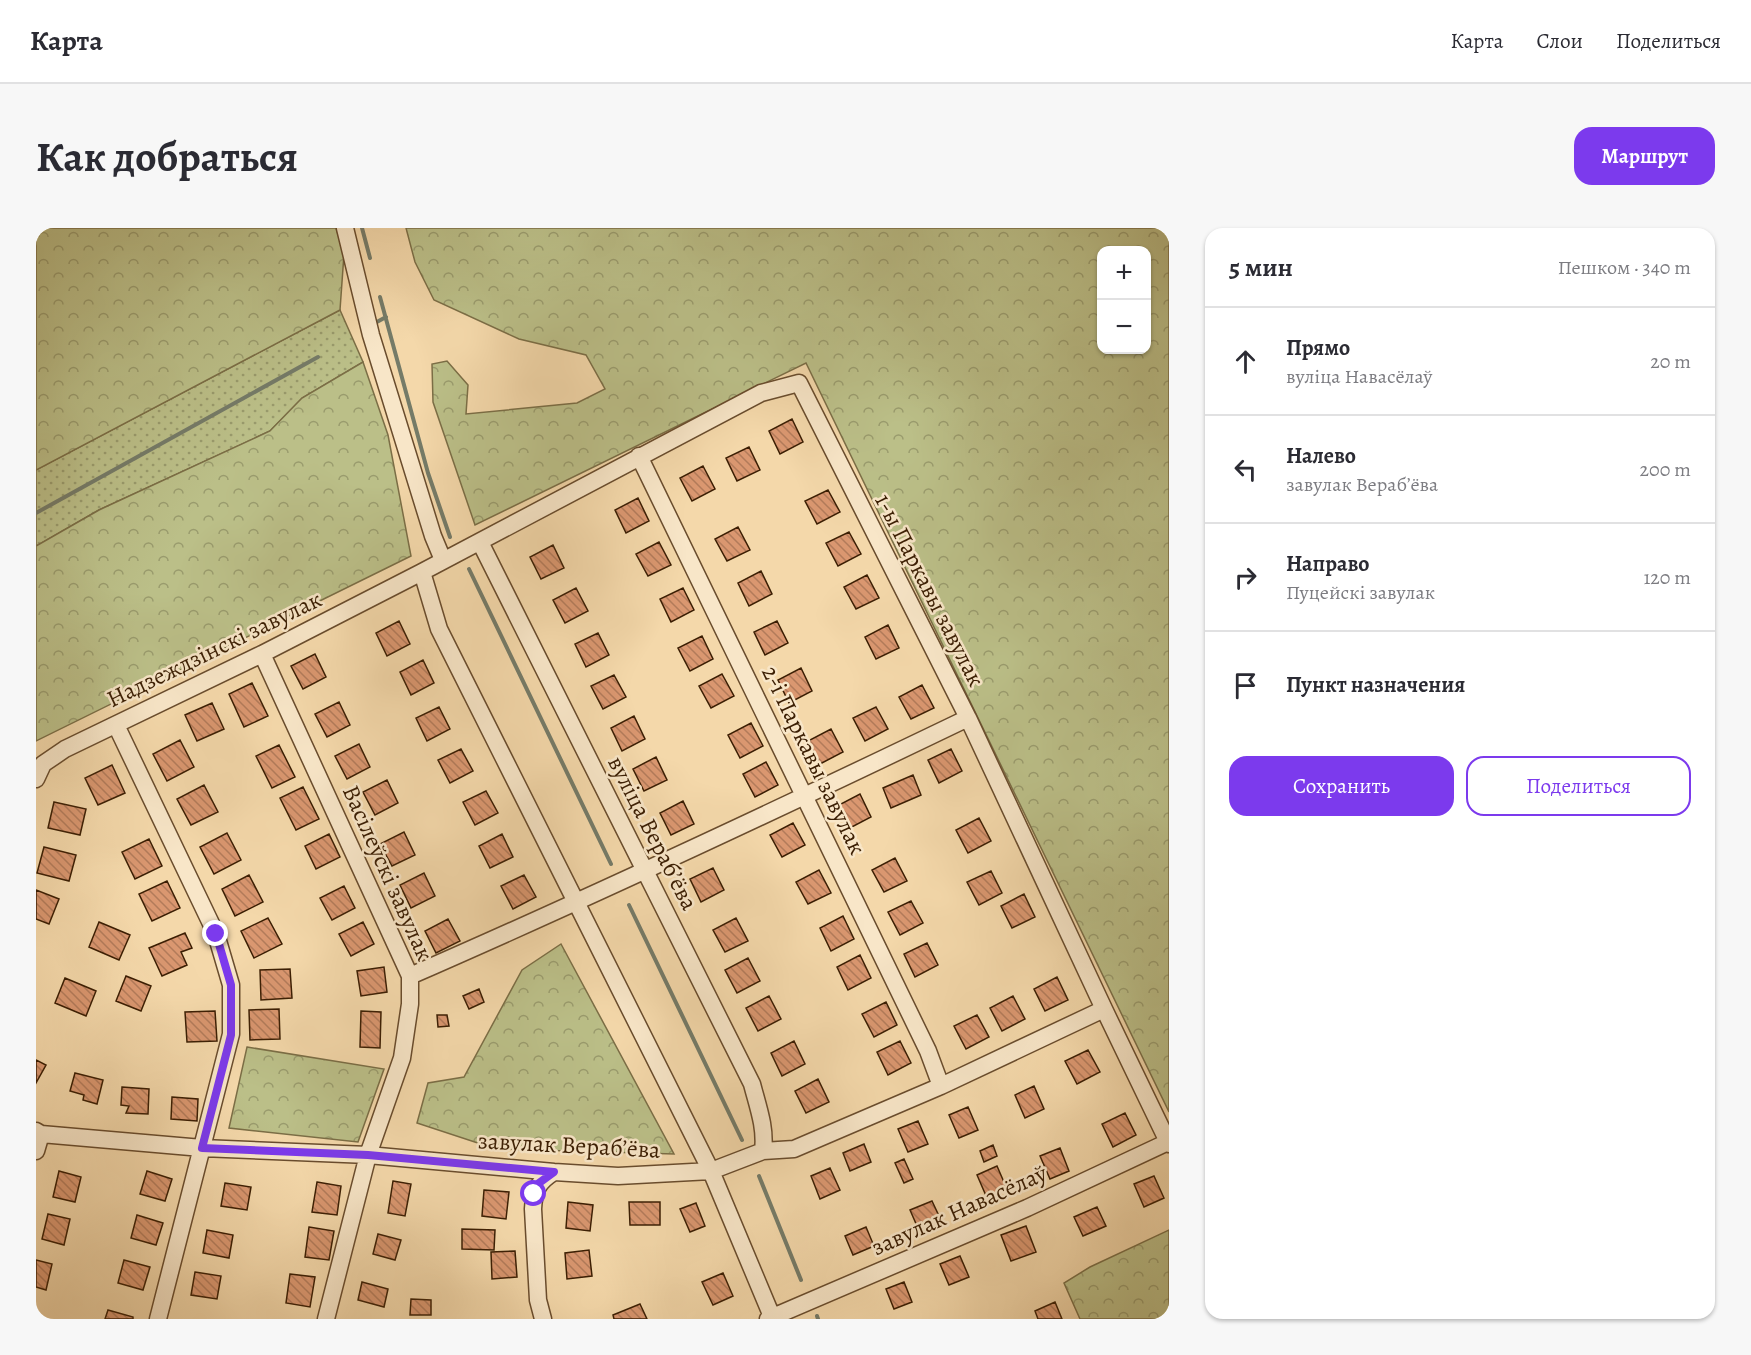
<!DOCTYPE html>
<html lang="ru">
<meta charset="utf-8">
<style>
:root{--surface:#fff;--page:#f7f7f7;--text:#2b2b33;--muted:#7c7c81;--line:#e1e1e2;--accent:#7c3aed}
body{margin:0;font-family:Alegreya,serif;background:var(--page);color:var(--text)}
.controls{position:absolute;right:18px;top:18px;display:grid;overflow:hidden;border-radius:12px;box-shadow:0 2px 4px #0004}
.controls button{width:54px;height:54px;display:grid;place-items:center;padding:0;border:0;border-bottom:2px solid var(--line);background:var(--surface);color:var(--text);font:30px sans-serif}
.stop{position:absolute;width:18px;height:18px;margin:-14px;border:4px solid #7c3aed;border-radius:50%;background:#fff}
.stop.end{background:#7c3aed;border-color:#fff;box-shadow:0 2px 6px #0008}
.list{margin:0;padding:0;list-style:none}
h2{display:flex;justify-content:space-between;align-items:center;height:78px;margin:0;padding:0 24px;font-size:26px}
h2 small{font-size:20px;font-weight:400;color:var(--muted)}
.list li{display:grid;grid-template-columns:39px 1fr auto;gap:18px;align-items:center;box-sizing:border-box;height:108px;padding:0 24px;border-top:2px solid var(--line)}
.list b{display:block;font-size:22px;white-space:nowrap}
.list p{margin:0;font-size:20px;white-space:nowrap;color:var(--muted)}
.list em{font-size:20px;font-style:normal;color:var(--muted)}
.actions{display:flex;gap:12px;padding:18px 24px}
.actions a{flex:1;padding:14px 0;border:2px solid var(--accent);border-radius:18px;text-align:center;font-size:21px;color:var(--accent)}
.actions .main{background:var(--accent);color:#fff}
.icon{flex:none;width:33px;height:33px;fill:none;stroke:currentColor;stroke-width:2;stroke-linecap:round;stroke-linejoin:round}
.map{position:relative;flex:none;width:1133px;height:1091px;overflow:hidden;border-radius:18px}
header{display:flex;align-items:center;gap:36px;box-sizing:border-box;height:84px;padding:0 30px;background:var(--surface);border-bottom:2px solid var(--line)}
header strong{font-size:28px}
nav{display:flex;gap:33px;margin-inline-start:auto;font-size:21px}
.intro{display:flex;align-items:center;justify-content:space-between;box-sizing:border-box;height:144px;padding:0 36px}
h1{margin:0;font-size:42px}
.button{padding:15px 27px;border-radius:18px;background:var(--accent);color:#fff;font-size:21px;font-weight:700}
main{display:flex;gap:36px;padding:0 36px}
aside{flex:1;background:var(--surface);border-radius:18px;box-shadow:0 2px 4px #0004}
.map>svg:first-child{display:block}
.grass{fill:url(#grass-dots);stroke:#7b6e46;stroke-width:1.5}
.forest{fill:url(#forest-crowns);stroke:#7b6e46;stroke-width:1.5;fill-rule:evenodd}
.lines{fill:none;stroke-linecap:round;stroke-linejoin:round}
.stream{stroke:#757b68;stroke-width:4}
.building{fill:url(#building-back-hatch);stroke:#3b1e03;stroke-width:1.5}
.minor-casing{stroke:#694c2d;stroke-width:19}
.minor{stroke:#f8e6c8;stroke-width:16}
.route{stroke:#7c3aed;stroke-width:8}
.labels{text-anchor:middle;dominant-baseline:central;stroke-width:5;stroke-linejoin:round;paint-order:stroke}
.street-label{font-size:24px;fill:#3b1e03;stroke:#f8e6c8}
</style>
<header>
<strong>Карта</strong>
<nav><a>Карта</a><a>Слои</a><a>Поделиться</a></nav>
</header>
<div class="intro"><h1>Как добраться</h1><a class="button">Маршрут</a></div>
<main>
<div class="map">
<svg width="1133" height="1091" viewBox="0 0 1133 1091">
<defs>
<pattern id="grass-dots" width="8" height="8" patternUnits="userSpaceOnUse" patternTransform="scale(1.5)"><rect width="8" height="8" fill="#bbbf88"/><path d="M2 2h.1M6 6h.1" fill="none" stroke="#999b6d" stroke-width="1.8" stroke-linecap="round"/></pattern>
<pattern id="forest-crowns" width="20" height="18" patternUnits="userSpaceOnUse" patternTransform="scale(1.5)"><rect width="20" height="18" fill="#bbbf88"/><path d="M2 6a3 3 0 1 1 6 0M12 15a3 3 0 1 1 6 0" fill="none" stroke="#999b6d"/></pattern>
<pattern id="building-back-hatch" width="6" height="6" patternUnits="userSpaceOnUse" patternTransform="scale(1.5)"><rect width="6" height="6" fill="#da9770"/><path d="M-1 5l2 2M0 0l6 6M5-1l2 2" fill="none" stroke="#b27b5a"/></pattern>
</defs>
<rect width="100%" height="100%" fill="#f4d8aa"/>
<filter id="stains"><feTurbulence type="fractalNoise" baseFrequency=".00333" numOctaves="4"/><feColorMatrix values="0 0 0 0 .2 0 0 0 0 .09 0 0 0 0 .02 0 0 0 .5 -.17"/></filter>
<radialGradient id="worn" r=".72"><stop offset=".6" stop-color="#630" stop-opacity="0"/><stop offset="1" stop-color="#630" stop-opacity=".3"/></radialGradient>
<path class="grass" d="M304,82L327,134L266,170L234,203L63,282L0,318V242Z"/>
<path class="forest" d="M0,0H300L308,26L304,82L0,242Z
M370,0H1133V884L770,135L439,297L397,174L396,136L411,133L432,157L430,186L541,175L569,161L550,127L483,111L398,72L379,34ZM1066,22H1110V122H1066Z
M327,134L352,207L375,328L0,513V318L63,282L234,203L266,170Z
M525,716L638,926L460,921L381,895L392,855L428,849L486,742Z
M211,819L348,841L322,914L193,900Z
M1133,1002V1091H1044L1028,1055L1054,1039Z"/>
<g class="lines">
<path class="stream" d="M326,0L334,30
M344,69L392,245L414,309
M339,95L350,89
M0,285L282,129
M433,341L575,636
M593,677L706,912
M723,948L765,1052
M781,1088L782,1091"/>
</g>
<path class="building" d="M756,191L767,214L744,226L733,203Z
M713,219L724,242L701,253L690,230Z
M667,238L679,261L656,273L644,250Z
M792,262L804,284L781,296L769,273Z
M602,270L613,293L590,305L579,282Z
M702,299L714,322L691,333L679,311Z
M813,304L825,326L802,338L790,315Z
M623,314L635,337L612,348L600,326Z
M517,317L528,340L505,351L494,329Z
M725,343L736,366L713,378L702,355Z
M831,347L843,370L820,381L808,359Z
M540,360L552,383L529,395L517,372Z
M647,360L658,382L635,394L624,371Z
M363,393L374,416L351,428L340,405Z
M741,393L752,415L729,427L718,404Z
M852,397L863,420L840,431L829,409Z
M562,405L573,427L550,439L539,416Z
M666,408L677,431L654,443L642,420Z
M279,426L290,449L267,461L255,438Z
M387,432L398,455L375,467L364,444Z
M765,440L776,463L753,475L742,452Z
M686,446L698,468L675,480L663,458Z
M578,447L590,469L567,481L555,458Z
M216,455L232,488L208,499L193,466Z
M886,457L898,480L875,491L863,469Z
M303,474L314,497L291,509L279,486Z
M176,475L188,501L161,513L149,487Z
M403,479L414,501L391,513L380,490Z
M840,479L852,501L829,513L817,490Z
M598,488L609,511L586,523L575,500Z
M715,495L727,518L704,530L692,507Z
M795,501L807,524L784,536L772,513Z
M144,512L158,539L131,553L117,526Z
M323,516L334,539L311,551L299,528Z
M243,517L259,549L236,560L220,528Z
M425,521L437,543L414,555L402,532Z
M915,521L926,543L903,555L892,532Z
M620,529L631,552L608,563L597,541Z
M730,534L742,557L719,569L707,546Z
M76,537L89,565L62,577L49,550Z
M877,547L885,567L855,580L847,560Z
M351,552L362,575L339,587L327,564Z
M168,557L182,584L155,597L141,571Z
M267,559L283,591L260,602L244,570Z
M450,563L462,585L439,597L427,574Z
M824,566L835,589L812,601L801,578Z
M647,573L658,596L635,607L624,585Z
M18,574L50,581L44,607L12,600Z
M943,590L955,613L932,625L920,602Z
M757,595L769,617L746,629L734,607Z
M368,604L379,627L356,638L344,616Z
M191,605L205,632L178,646L164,619Z
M293,606L304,629L280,641L269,618Z
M466,606L477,629L454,640L443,618Z
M113,611L126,638L99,651L86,624Z
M8,619L40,627L33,653L1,645Z
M859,630L871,653L848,664L836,642Z
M677,640L688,662L665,674L654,651Z
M783,642L795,665L772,676L760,654Z
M955,643L966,665L943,677L931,654Z
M388,645L399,668L375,680L364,657Z
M213,647L227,674L199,688L186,661Z
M488,647L500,669L477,681L465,658Z
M131,653L144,680L116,693L103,666Z
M308,658L319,680L296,692L284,670Z
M0,662L23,671L13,696L0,691Z
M988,666L999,689L976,700L965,678Z
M875,673L887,695L864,707L852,684Z
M807,688L818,711L795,723L784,700Z
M232,690L246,716L218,730L205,703Z
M700,690L712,713L689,724L677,702Z
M412,691L424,713L400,725L389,703Z
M63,694L94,707L83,732L53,719Z
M327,694L338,716L315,728L303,706Z
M149,705L156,720L145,724L151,737L126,748L113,720Z
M891,715L902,737L879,749L868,726Z
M824,727L835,750L812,762L801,739Z
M712,730L724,753L701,765L689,742Z
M348,739L351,764L325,768L321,743Z
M254,741L256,770L225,772L224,742Z
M90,748L115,758L105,783L80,773Z
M1021,749L1032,772L1009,783L998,761Z
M29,750L60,763L50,788L19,775Z
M443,761L448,774L433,781L427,768Z
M733,768L745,791L722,803L710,780Z
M977,768L989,791L966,803L954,780Z
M850,774L861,797L838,809L826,786Z
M243,781L244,811L214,812L213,782Z
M179,783L181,813L151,814L149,784Z
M325,783L345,784L344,820L324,819Z
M401,787H411L413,798L402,799Z
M941,787L953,809L930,821L918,798Z
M758,813L769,836L746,848L735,825Z
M864,813L875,835L852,847L841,824Z
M1052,822L1064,844L1041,856L1029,833Z
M0,832L10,837L0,855Z
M39,845L67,852L61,876L47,872L48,867L34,863Z
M782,851L793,874L770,885L759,863Z
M998,858L1008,881L989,890L979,867Z
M86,859L113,861L112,886L90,885L93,878L85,877Z
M136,869L162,871L161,893L135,891Z
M932,879L942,902L923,910L913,887Z
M1089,885L1100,907L1077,919L1066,896Z
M882,893L892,916L872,924L862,901Z
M828,916L835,934L814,943L807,925Z
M957,917L961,928L948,934L944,923Z
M1024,920L1033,943L1014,951L1004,928Z
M868,931L877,951L868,955L859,935Z
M961,938L971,961L951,970L941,947Z
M794,940L804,962L784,971L775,948Z
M23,943L45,949L39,974L17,969Z
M111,943L136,951L129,973L104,966Z
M1118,948L1128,970L1108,979L1098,956Z
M357,953L375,956L369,988L352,985Z
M281,954L305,958L301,987L276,984Z
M189,955L215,959L211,982L185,978Z
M448,962L473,964L470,991L446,988Z
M896,973L903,988L881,998L874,982Z
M532,974L557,977L554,1003L530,1000Z
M593,974H624V997H594Z
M660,975L669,998L654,1004L644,981Z
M1061,979L1070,998L1047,1008L1038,989Z
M12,986L34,991L28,1017L6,1011Z
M101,987L127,995L120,1017L95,1010Z
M990,998L1000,1024L975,1033L965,1007Z
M273,999L298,1003L293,1032L269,1029Z
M830,999L838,1018L817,1027L809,1008Z
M426,1001L459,1002L458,1022L426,1021Z
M171,1002L197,1007L193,1030L167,1025Z
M342,1006L365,1012L359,1032L337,1026Z
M553,1022L556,1048L531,1051L529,1025Z
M479,1023L481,1049L456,1051L455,1024Z
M924,1028L933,1049L913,1057L904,1036Z
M0,1032L16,1036L10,1062L0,1059Z
M88,1032L114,1039L107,1062L82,1055Z
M159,1044L185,1048L181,1071L155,1067Z
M687,1045L697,1068L677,1077L666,1054Z
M254,1046L279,1049L274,1079L250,1075Z
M326,1054L352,1061L348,1079L322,1072Z
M868,1054L876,1074L858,1081L850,1061Z
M375,1071L395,1072V1087H374Z
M1019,1074L1026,1091H1002L999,1083Z
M604,1076L611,1091H578L577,1087Z
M72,1082L97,1089V1091H69Z"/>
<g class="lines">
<defs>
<path id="minor" d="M309,0L335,107L397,308L407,332
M603,228L892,823L905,858
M444,314L716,856C722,879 730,900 727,923
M386,344L403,401L675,943L737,1091
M226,426L374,748V776L366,830L332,927L290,1091
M80,497L180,706L195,757V806L122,1091
M0,551L7,536L29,521L226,426L386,344L725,165L763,155L932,490L1068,781L1133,916
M374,748C562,666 747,579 932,490
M0,903L5,906L166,920L332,927L518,944L582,948L675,943L727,923L758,921L905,858L1068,781
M0,923L5,906
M507,1091L502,1072L497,981C498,962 502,954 518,944
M732,1091L991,980L1132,914"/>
</defs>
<use href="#minor" class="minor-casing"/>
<use href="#minor" class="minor"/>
</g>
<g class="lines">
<path class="route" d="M180,706L195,757V807L166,920L332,927L518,944L503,955L498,966"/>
</g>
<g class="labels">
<g class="street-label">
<text transform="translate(894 362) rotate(63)">1-ы Паркавы завулак</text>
<text transform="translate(178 421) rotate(-26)">Надзеждзінскі завулак</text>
<text transform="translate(778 532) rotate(64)">2-і Паркавы завулак</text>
<text transform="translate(617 605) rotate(63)">вуліца Верабʼёва</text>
<text transform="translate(352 645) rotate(66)">Васілеўскі завулак</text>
<text transform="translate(533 917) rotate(3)">завулак Верабʼёва</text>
<text transform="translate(923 982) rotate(-24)">завулак Навасёлаў</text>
</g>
</g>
<rect width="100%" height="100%" filter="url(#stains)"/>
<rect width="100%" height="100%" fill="url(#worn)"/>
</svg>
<div class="controls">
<button>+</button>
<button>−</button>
</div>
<div class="stop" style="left:498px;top:966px"></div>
<div class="stop end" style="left:180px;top:706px"></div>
</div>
<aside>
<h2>5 мин<small>Пешком · 340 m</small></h2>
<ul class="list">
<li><svg class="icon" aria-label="ahead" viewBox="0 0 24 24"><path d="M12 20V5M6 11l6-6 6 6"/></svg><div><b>Прямо</b><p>вуліца Навасёлаў</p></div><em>20 m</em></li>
<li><svg class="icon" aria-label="left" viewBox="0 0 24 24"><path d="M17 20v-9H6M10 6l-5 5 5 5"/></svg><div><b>Налево</b><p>завулак Верабʼёва</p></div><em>200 m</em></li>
<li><svg class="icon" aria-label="right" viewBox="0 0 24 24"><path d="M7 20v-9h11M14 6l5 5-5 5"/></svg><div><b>Направо</b><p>Пуцейскі завулак</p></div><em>120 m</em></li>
<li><svg class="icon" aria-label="arrive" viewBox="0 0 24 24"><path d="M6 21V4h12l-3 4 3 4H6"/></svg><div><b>Пункт назначения</b></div></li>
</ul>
<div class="actions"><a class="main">Сохранить</a><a>Поделиться</a></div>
</aside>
</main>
